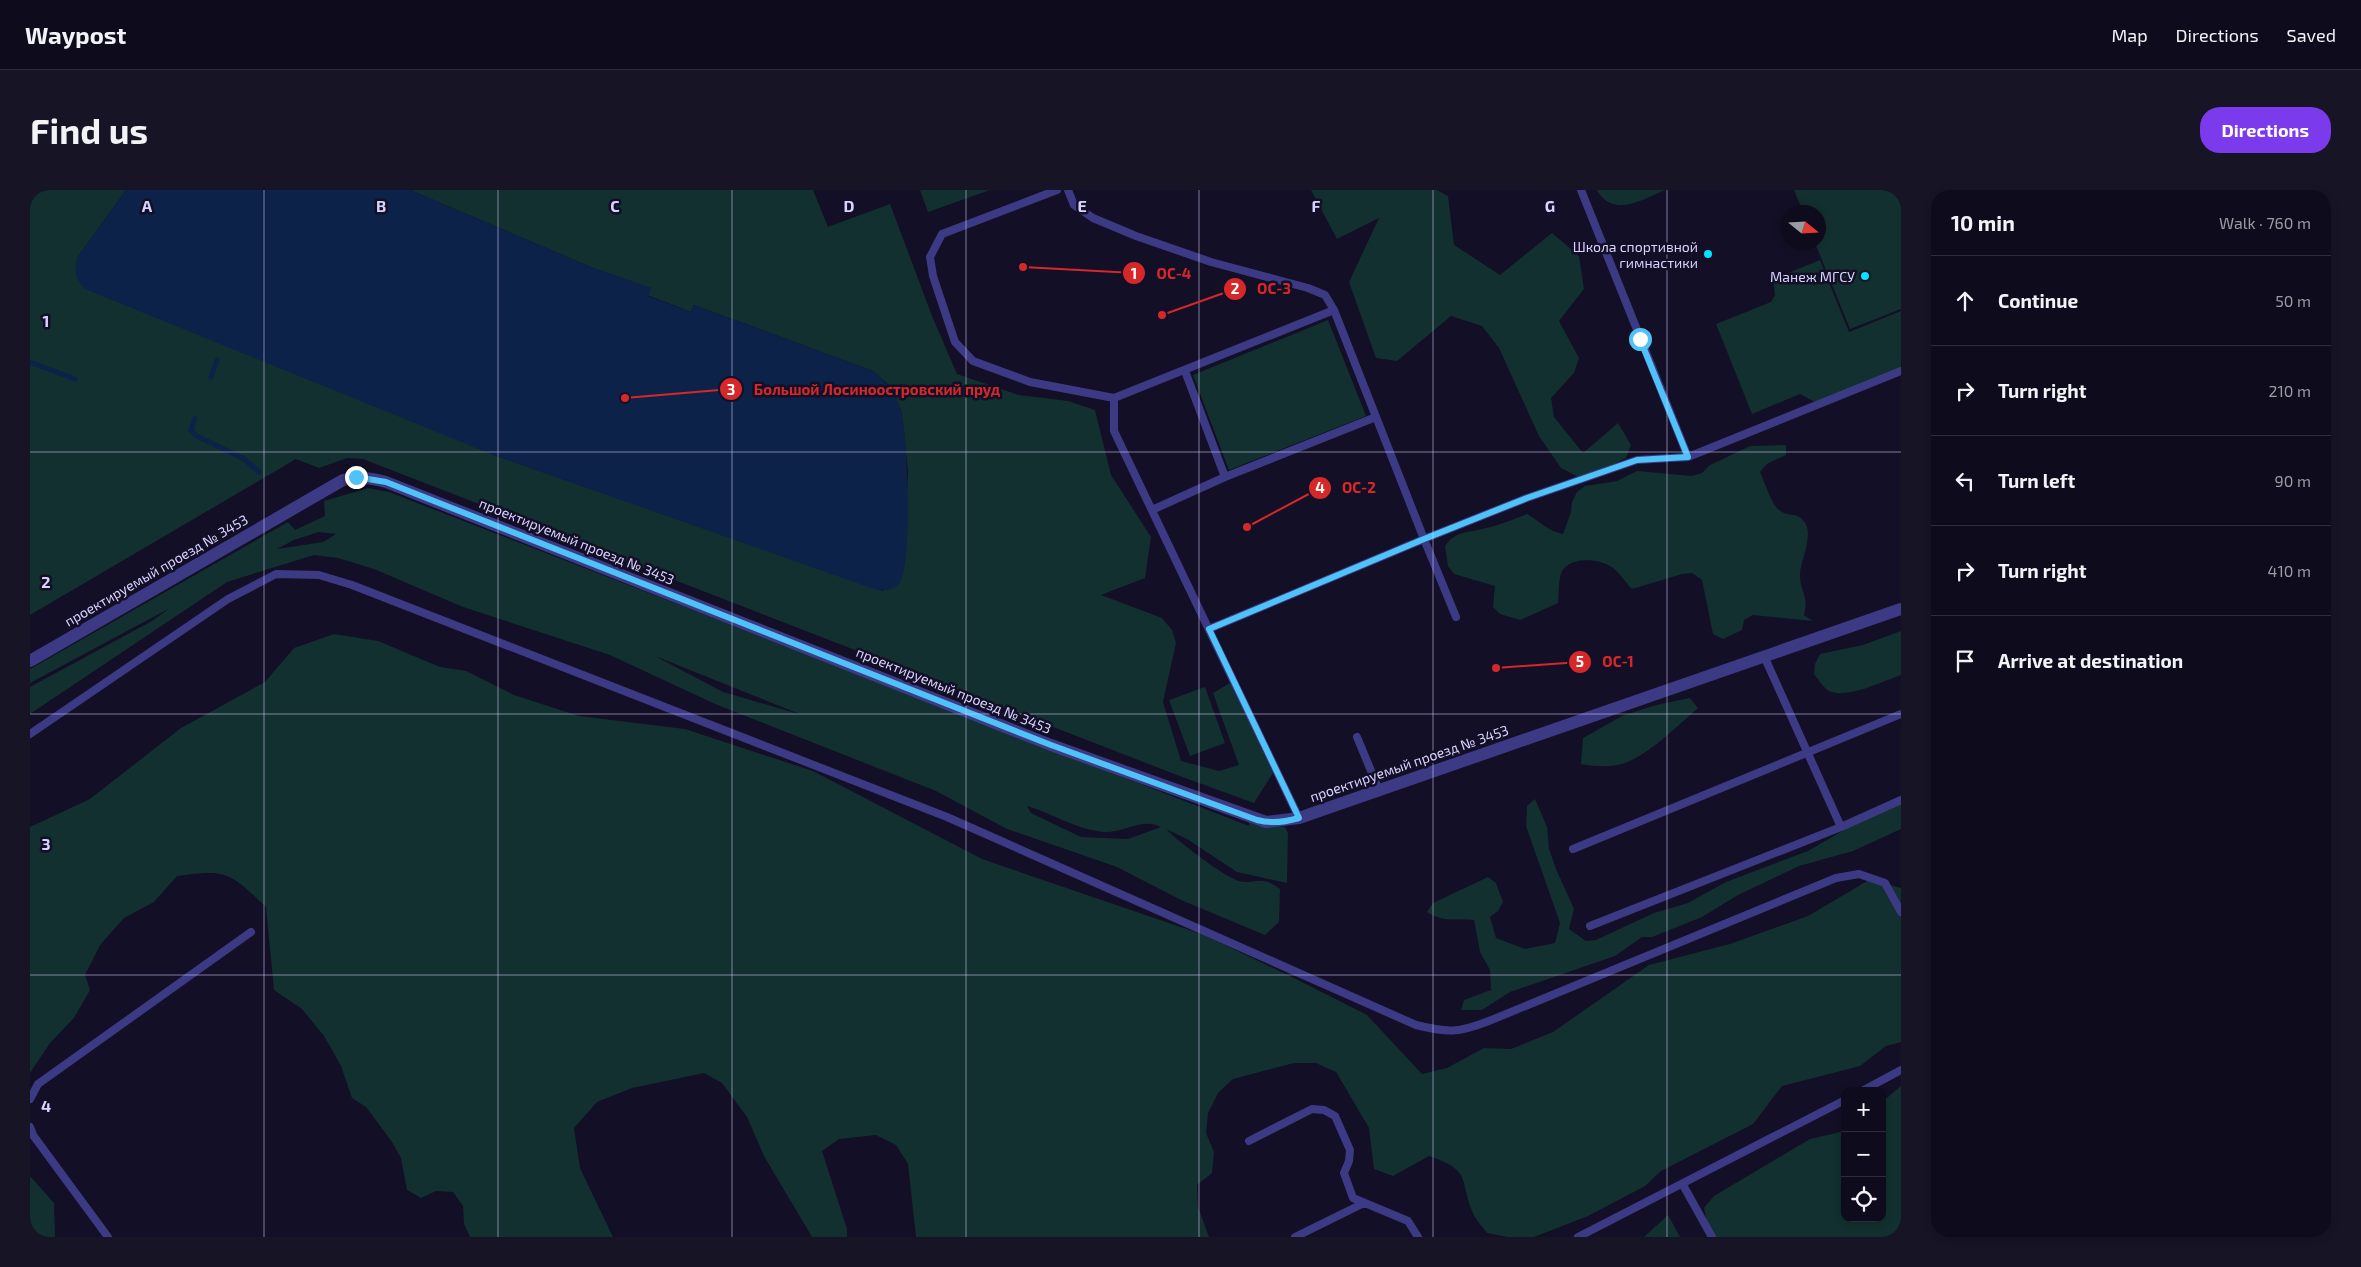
<!DOCTYPE html>
<meta charset="utf-8">
<style>
:root{--surface:#0e0b1c;--page:#171425;--text:#f1f3f6;--muted:#9b9ba3;--line:#2e2b3b;--accent:#7c3aed}
body{margin:0;font-family:"Exo 2",sans-serif;background:var(--page);color:var(--text)}
.controls{position:absolute;right:15px;bottom:15px;display:grid;overflow:hidden;border-radius:10px;box-shadow:0 2px 8px #0003}
.controls button{width:45px;height:45px;display:grid;place-items:center;padding:0;border:0;border-bottom:1px solid var(--line);background:var(--surface);color:var(--text);font:25px sans-serif}
.compass{position:absolute;left:1751px;top:15px;width:45px;height:45px;border-radius:50%;background:var(--surface);box-shadow:0 2px 8px #0003;rotate:108deg}
.stop{position:absolute;width:15px;height:15px;margin:-11px;border:4px solid #4fc3f7;border-radius:50%;background:#fff}
.stop.end{background:#4fc3f7;border-color:#fff;box-shadow:0 1px 5px #0008}
.list{margin:0;padding:0;list-style:none}
h2{display:flex;justify-content:space-between;align-items:center;height:65px;margin:0;padding:0 20px;font-size:21px}
h2 small{font-size:16px;font-weight:400;color:var(--muted)}
.list li{display:grid;grid-template-columns:32px 1fr auto;gap:15px;align-items:center;box-sizing:border-box;height:90px;padding:0 20px;border-top:1px solid var(--line)}
.list b{display:block;font-size:19px;white-space:nowrap}
.list em{font-size:16px;font-style:normal;color:var(--muted)}
.icon{flex:none;width:28px;height:28px;fill:none;stroke:currentColor;stroke-width:2;stroke-linecap:round;stroke-linejoin:round}
.map{position:relative;flex:none;width:1871px;height:1047px;overflow:hidden;border-radius:20px}
header{display:flex;align-items:center;gap:30px;box-sizing:border-box;height:70px;padding:0 25px;background:var(--surface);border-bottom:1px solid var(--line)}
header strong{font-size:24px}
nav{display:flex;gap:28px;margin-inline-start:auto;font-size:18px}
.intro{display:flex;align-items:center;justify-content:space-between;box-sizing:border-box;height:120px;padding:0 30px}
h1{margin:0;font-size:35px}
.button{padding:12px 22px;border-radius:20px;background:var(--accent);color:#fff;font-size:18px;font-weight:700}
main{display:flex;gap:30px;padding:0 30px}
aside{flex:1;background:var(--surface);border-radius:20px;box-shadow:0 2px 8px #0003}
.map>svg:first-child{display:block}
.green{fill:#12302f;fill-rule:evenodd}
.water{fill:#0c2248}
.lines{fill:none;stroke-linecap:round;stroke-linejoin:round}
.stream{stroke:#0c2248;stroke-width:5}
.service{stroke:#3d3a85;stroke-width:8}
.minor{stroke:#3d3a85;stroke-width:12}
.route{stroke:#4fc3f7;stroke-width:6}
.grid{fill:none;stroke:#d9d4ff;stroke-width:1;stroke-opacity:0.55}
.poi-dot{fill:#00e5ff;stroke:#130f26;stroke-width:2}
.labels{text-anchor:middle;dominant-baseline:central;stroke-width:5;stroke-linejoin:round;paint-order:stroke}
.poi-label{font-size:14px;fill:#d9d4ff;stroke:#130f26;text-anchor:end}
.street-label{font-size:14px;fill:#d9d4ff;stroke:#130f26}
.grid-label{font-size:16px;text-anchor:middle;font-weight:bold;fill:#d9d4ff;stroke:#130f26;stroke-width:5;stroke-linejoin:round;paint-order:stroke}
.leader{fill:none;stroke:#d62828;stroke-width:2}
.callout-dot{fill:#d62828;stroke:#130f26;stroke-width:2}
.mark-label{font-size:15px;text-anchor:middle;font-weight:bold;fill:#fff}
.callout-label{font-size:15px;text-anchor:middle;font-weight:bold;fill:#d62828;stroke:#130f26;stroke-width:5;stroke-linejoin:round;paint-order:stroke}
</style>
<header>
<strong>Waypost</strong>
<nav><a>Map</a><a>Directions</a><a>Saved</a></nav>
</header>
<div class="intro"><h1>Find us</h1><a class="button">Directions</a></div>
<main>
<div class="map">
<svg width="1871" height="1047" viewBox="0 0 1871 1047">
<rect width="100%" height="100%" fill="#130f26"/>
<path class="green" d="M0,0H96L47,68L461,264L853,401L873,382L878,281L871,220L860,196L843,181L664,115L661,122L617,105L620,98L563,78L380,0H783L798,37L860,14L902,126L927,184L989,205L1038,211L1065,220L1081,285L1121,347L1115,388L1071,405L1132,428L1142,440L1146,453L1133,512L1151,571L1189,581L1209,575L1183,503L1200,493L1243,583L1224,613L1147,585L333,269L317,268L289,278L266,269L0,425Z
M890,0H960L898,22Z
M1281,0H1407L1418,6L1424,55L1470,85L1522,43L1549,66L1554,99L1529,131L1549,168L1544,183L1521,208L1524,227L1553,263L1588,233L1601,255L1596,268L1552,289L1531,278L1509,246L1469,158L1452,136L1421,126L1367,171L1346,168L1319,92L1349,28L1307,49Z
M1567,0H1635C1613,9 1583,29 1567,0Z
M1764,0H1871V119L1820,139L1785,53L1788,52V22H1773Z
M1790,70L1819,142L1871,121V178L1785,212L1770,204L1722,224L1686,134L1741,112L1745,105L1743,89Z
M1298,130L1336,226L1199,280L1163,185Z
M1756,255V265L1737,274L1730,282C1734,291 1742,315 1749,320C1757,327 1766,322 1773,330C1786,344 1769,371 1770,387C1771,404 1779,405 1774,425L1783,431L1723,425L1714,430L1712,440L1693,449L1683,444L1672,390L1662,383L1652,384L1602,399C1595,392 1588,380 1580,376C1567,368 1540,367 1532,381C1528,390 1529,403 1528,413L1490,430L1470,424L1463,417L1465,396L1424,384L1418,376L1415,356C1426,340 1439,343 1456,338C1470,335 1484,329 1497,324C1509,331 1520,342 1533,344L1541,322L1542,312L1547,302L1555,296L1587,291L1607,281L1662,286L1672,283L1680,275L1720,256Z
M338,298L359,302L1219,636V632L1255,637L1258,643L1257,693L1207,682L1157,649L1136,639C1146,650 1196,688 1209,691C1229,695 1229,684 1250,699L1249,732L1235,745L1151,710L1087,677L977,639L906,601L685,514L580,465L433,417L344,379L308,368L284,365L197,392L0,524V497L122,431L140,418L0,493V479L258,332L265,340L295,326L294,311ZM289,342L306,344L293,352L247,359L264,350ZM625,466L772,525L693,502ZM997,616C1022,623 1047,640 1074,642C1094,643 1112,627 1131,637L1098,649L1051,647L1001,623Z
M1871,441V485C1853,491 1812,512 1796,499C1792,495 1788,489 1784,484L1785,474L1790,464L1833,455Z
M304,444L348,451L410,477L436,481L484,505L549,526L655,539L783,581L952,669L1174,745L1268,790L1337,825L1392,884L1417,878L1454,858L1481,859L1523,842L1619,775L1700,754L1778,726L1839,690L1871,698V852L1856,856L1830,876L1752,896L1723,934L1631,981L1615,996L1558,1026L1504,1047H1478L1457,1043C1454,1038 1448,1033 1445,1027C1428,993 1445,981 1399,966L1363,986L1344,979L1339,938L1306,882L1286,873H1264L1203,889L1188,903L1178,923L1176,943L1184,962L1182,983L1167,995L1168,1017L1179,1047H886L878,974L866,955L846,945L809,949L792,961L817,1039V1047H782L734,966L717,927L692,893L674,883L602,898L567,912L544,938L550,978L583,1047H440L434,1034L433,1016L423,1002L406,1001L391,1008L377,1000L371,968L362,952L336,917L322,908L311,876L294,846L272,819L244,800L236,717C199,682 197,679 147,686L124,712L94,728L70,755L55,785L60,800L44,828L20,853L0,883V637L60,609L151,538L235,492L264,458Z
M1175,497L1195,553L1160,566L1139,510Z
M1660,508L1668,518C1647,536 1625,559 1600,571C1585,578 1567,577 1551,574L1553,548L1592,526L1626,515Z
M1871,607V639L1823,661L1769,676L1708,705L1672,727L1622,747H1612L1585,766L1480,802L1452,820H1431L1434,810L1461,800L1460,780L1450,762L1444,730C1426,728 1413,733 1397,722L1403,713L1458,687L1466,693L1473,712L1468,721L1460,727L1466,748L1495,759L1525,753L1530,733L1496,636L1497,616L1505,609L1517,637L1519,659L1526,679L1544,719L1539,739L1556,751L1566,750L1624,723L1658,713L1696,692L1778,661Z
M1871,896V1047H1680L1674,1018L1684,1006L1780,949L1815,941V1028H1852V912Z
M0,986L24,1013L25,1047H0Z
M1638,1025L1650,1047H1614Z"/>
<path class="water" d="M96,0H380L563,78L621,98L618,106L661,122L664,115L843,181C856,192 867,204 871,221C878,250 882,364 871,390C866,401 854,401 844,399L461,264L55,99C46,89 44,82 47,68Z"/>
<g class="lines">
<path class="stream" d="M0,172L45,189
M181,187L187,170
M165,228L161,240L165,245L214,269L229,282"/>
<path class="service" d="M1027,0L912,44L900,67L903,86L925,152L943,171L1000,192L1084,208L1304,120L1394,349L1497,308L1607,270L1658,267L1871,181
M1038,0L1044,15L1063,28L1106,46L1181,72L1278,98L1295,105L1304,120
M1551,0L1658,267
M1084,208V241L1269,628
M1195,287L1346,227
M1122,320L1195,287L1155,181
M1179,439L1394,349L1426,427
M1734,466L1811,637
M0,544L198,409L246,384L289,385L322,395L917,627L1386,835C1418,843 1428,843 1459,831L1806,688L1829,684L1855,693L1871,722
M1327,547L1349,600
M1543,659L1871,524
M1560,736L1811,637L1871,610
M1832,901L1871,880
M0,909L8,894L221,742
M0,937L3,945L78,1047
M1219,951L1282,919L1294,920L1305,926L1320,960L1319,971L1314,983L1323,1008L1378,1031L1388,1047
M1653,995L1682,1047
M1265,1047L1334,1013
M1548,1047L1815,910"/>
<path class="minor" d="M0,471L313,290C328,286 340,288 356,292L1021,555L1236,632L1269,628L1871,419"/>
</g>
<g class="lines">
<path class="route" d="M326,287L356,292L1021,555L1227,630C1241,634 1255,632 1269,628L1179,439L1394,349L1497,308L1607,270L1658,267L1610,149"/>
</g>
<path class="grid" d="M234,0V1047M468,0V1047M702,0V1047M936,0V1047M1169,0V1047M1403,0V1047M1637,0V1047M0,262H1871M0,524H1871M0,785H1871"/>
<g class="poi-dot">
<circle cx="1678" cy="64" r="5"/>
<circle cx="1835" cy="86" r="5"/>
</g>
<g class="labels">
<g class="poi-label">
<text x="1668" y="56">Школа спортивной<tspan x="1668" dy="16">гимнастики</tspan></text>
<text x="1825" y="86">Манеж МГСУ</text>
</g>
<g class="street-label">
<text transform="translate(547 351) rotate(22)">проектируемый проезд № 3453</text>
<text transform="translate(126 380) rotate(-30)">проектируемый проезд № 3453</text>
<text transform="translate(924 500) rotate(22)">проектируемый проезд № 3453</text>
<text transform="translate(1379 573) rotate(-19)">проектируемый проезд № 3453</text>
</g>
</g>
<g class="grid-label">
<text x="117" y="22">A</text>
<text x="351" y="22">B</text>
<text x="585" y="22">C</text>
<text x="819" y="22">D</text>
<text x="1052" y="22">E</text>
<text x="1286" y="22">F</text>
<text x="1520" y="22">G</text>
<text x="16" y="137">1</text>
<text x="16" y="398">2</text>
<text x="16" y="660">3</text>
<text x="16" y="922">4</text>
</g>
<path class="leader" d="M993 77L1104 83M1132 125L1205 99M595 208L701 199M1217 337L1290 298M1466 478L1550 472"/>
<g class="callout-dot">
<circle cx="993" cy="77" r="5"/>
<circle cx="1132" cy="125" r="5"/>
<circle cx="595" cy="208" r="5"/>
<circle cx="1217" cy="337" r="5"/>
<circle cx="1466" cy="478" r="5"/>
<circle cx="1104" cy="83" r="12"/>
<circle cx="1205" cy="99" r="12"/>
<circle cx="701" cy="199" r="12"/>
<circle cx="1290" cy="298" r="12"/>
<circle cx="1550" cy="472" r="12"/>
</g>
<g class="mark-label">
<text x="1104" y="89">1</text>
<text x="1205" y="104">2</text>
<text x="701" y="205">3</text>
<text x="1290" y="303">4</text>
<text x="1550" y="477">5</text>
</g>
<g class="callout-label">
<text x="1144" y="89">ОС-4</text>
<text x="1244" y="104">ОС-3</text>
<text x="847" y="205">Большой Лосиноостровский пруд</text>
<text x="1329" y="303">ОС-2</text>
<text x="1588" y="477">ОС-1</text>
</g>
</svg>
<div class="controls">
<button>+</button>
<button>−</button>
<button><svg class="icon" aria-label="locate" viewBox="0 0 24 24"><circle cx="12" cy="12" r="6"/><path d="M12 2v4M12 18v4M2 12h4M18 12h4"/></svg></button>
</div>
<svg class="compass" viewBox="-18 -18 36 36"><path d="M0-13l5 13h-10z" fill="#e53935"/><path d="M0 13l5-13h-10z" fill="#9b9ba3"/></svg>
<div class="stop" style="left:1610px;top:149px"></div>
<div class="stop end" style="left:326px;top:287px"></div>
</div>
<aside>
<h2>10 min<small>Walk · 760 m</small></h2>
<ul class="list">
<li><svg class="icon" aria-label="ahead" viewBox="0 0 24 24"><path d="M12 20V5M6 11l6-6 6 6"/></svg><div><b>Continue</b></div><em>50 m</em></li>
<li><svg class="icon" aria-label="right" viewBox="0 0 24 24"><path d="M7 20v-9h11M14 6l5 5-5 5"/></svg><div><b>Turn right</b></div><em>210 m</em></li>
<li><svg class="icon" aria-label="left" viewBox="0 0 24 24"><path d="M17 20v-9H6M10 6l-5 5 5 5"/></svg><div><b>Turn left</b></div><em>90 m</em></li>
<li><svg class="icon" aria-label="right" viewBox="0 0 24 24"><path d="M7 20v-9h11M14 6l5 5-5 5"/></svg><div><b>Turn right</b></div><em>410 m</em></li>
<li><svg class="icon" aria-label="arrive" viewBox="0 0 24 24"><path d="M6 21V4h12l-3 4 3 4H6"/></svg><div><b>Arrive at destination</b></div></li>
</ul>
</aside>
</main>
